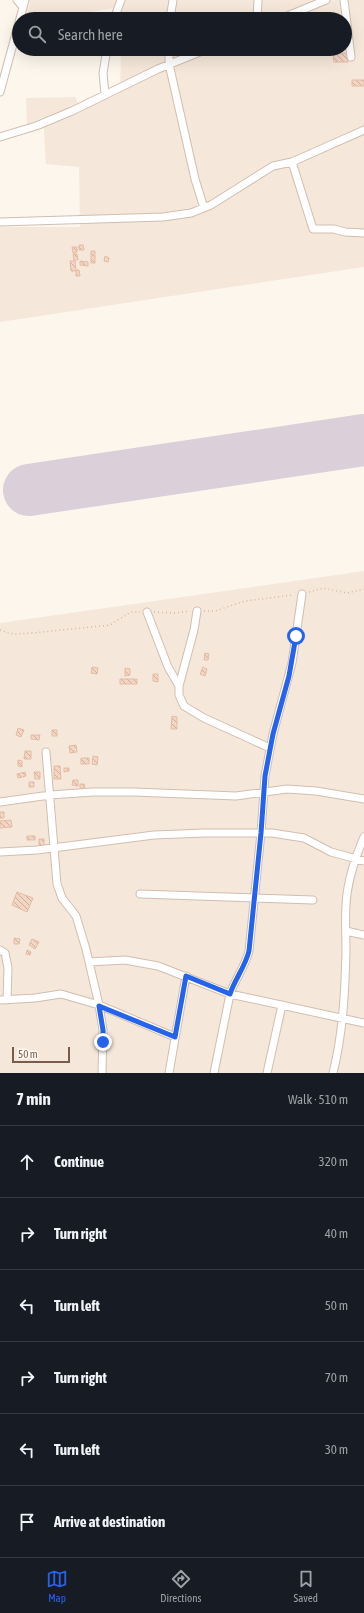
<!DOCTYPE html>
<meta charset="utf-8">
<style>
:root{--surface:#171b24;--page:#20242c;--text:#f1f3f6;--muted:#9ea1a6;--line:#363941;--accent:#2563eb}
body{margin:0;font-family:"Asap Condensed",sans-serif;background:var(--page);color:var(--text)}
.scale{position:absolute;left:12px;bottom:10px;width:58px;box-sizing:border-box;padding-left:4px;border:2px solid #7a5c4d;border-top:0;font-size:11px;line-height:14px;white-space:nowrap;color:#7a5c4d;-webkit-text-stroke:3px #fffaf3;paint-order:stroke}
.stop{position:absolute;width:12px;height:12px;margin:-9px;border:3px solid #2563eb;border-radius:50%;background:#fff}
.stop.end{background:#2563eb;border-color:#fff;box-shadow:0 1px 4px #0008}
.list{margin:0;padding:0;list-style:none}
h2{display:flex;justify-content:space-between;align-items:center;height:52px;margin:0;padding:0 16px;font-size:17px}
h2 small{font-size:13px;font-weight:400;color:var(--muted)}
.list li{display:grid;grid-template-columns:26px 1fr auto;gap:12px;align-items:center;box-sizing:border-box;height:72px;padding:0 16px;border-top:1px solid var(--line)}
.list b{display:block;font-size:15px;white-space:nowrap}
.list em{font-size:13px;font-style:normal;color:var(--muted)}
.icon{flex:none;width:22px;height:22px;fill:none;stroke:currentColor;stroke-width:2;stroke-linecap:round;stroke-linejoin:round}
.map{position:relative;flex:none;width:364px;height:1073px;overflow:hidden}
.search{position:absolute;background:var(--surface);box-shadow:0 4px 16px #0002;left:12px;right:12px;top:12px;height:44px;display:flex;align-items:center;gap:10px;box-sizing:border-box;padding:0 14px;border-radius:22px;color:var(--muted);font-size:15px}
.sheet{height:484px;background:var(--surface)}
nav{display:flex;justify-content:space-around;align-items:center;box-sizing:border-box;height:56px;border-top:1px solid var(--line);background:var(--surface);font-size:11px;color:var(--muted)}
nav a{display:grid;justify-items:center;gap:2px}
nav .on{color:var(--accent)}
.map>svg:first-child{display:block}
.residential{fill:#f5e8da}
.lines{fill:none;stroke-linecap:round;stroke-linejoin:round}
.runway{stroke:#dbcfda;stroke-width:52}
.building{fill:url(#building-back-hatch);stroke:#e6bba3}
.minor-casing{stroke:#d1beb0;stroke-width:9}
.path{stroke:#d9b8a5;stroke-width:1.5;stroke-dasharray:1 3;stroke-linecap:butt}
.minor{stroke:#fff;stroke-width:7}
.route{stroke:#2563eb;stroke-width:5}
</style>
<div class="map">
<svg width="364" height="1073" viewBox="0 0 364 1073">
<defs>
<pattern id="building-back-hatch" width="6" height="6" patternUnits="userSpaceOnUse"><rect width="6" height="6" fill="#f3d5c3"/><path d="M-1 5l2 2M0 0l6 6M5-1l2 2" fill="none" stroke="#cab0a1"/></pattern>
</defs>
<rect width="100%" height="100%" fill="#fdf6ec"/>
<path class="residential" d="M27,0H364V267L0,322V227H80L79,167L46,164L43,117L27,125L26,98L75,97L81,110L120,93L121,49H345V19H121V7L90,12L87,19H25L30,3Z
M364,571V1073H0V623Z"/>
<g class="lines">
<path class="runway" d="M29,490L364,440"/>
</g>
<path class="building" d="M349,53L348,62H334L333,54Z
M352,80H364V86H352Z
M79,245H83L84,250H79Z
M72,247H77V252L73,253Z
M91,251H95V263H91Z
M73,254H77L78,260H74Z
M105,256L109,258L108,262L104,261Z
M70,261H75L76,271H71Z
M80,261L88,262V266L80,265Z
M76,270H79L80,276H76Z
M205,653L209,654L208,660H204Z
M92,667L98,668L97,674L91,673Z
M203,667L207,669L205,676L200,674Z
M125,668L130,669V675L125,676Z
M153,674H158V682L153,681Z
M120,679H137V684H120Z
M172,716L177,717V729H171Z
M18,728L24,730L21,737L16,735Z
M52,730H57V736H52Z
M31,735H40L39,740L31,739Z
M76,745L77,752L70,753L69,746Z
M25,751H31V759H24Z
M93,756L98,757L97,765L92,764Z
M81,758H89V764H81Z
M18,760L22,761V767L18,766Z
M54,766H60L61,779H54Z
M64,768H69V771L64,772Z
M25,772L26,776L18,778L17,774Z
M34,772H40V779H35Z
M73,780H78V786L72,785Z
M29,782H34V787H29Z
M80,784H84L85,788H80Z
M0,812H4V818H0Z
M11,820L12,827L0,828V821Z
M27,836H35V840H27Z
M39,839H44V846H39Z
M17,892L33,898L27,912L12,905Z
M14,938L20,939L19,944H14Z
M32,939L39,942L35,949L29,945Z
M27,950L31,952L30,955L26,954Z"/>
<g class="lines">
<defs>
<path id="minor" d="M17,0L22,6
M344,0L351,57
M114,19L121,0
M170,19L173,0
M257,19L258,0
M280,19L326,0
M169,49V64L195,179L204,208
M0,92L25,0
M105,94L103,73L107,49
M0,137L36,126L72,111L158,69L207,49
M292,162L313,229H334L345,232L364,233
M0,222L163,217L191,213L211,205L273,166L292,162L364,130
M197,611L194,630L179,686V695L184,706L204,718L270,748
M147,612L168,667L179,686
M46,752L57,884L62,898L76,916L86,949L99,1005L103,1030L102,1073
M0,802L50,795L93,792H134L236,796L287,789L316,791L364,799
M0,852L37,850L154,835L204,833H272L304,838L331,852L364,861
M140,894L313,900
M346,931L364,935
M0,950L5,953L8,968L7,1000
M89,962L125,960L158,966L230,994L364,1023
M0,1000L35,998L61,994L99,1005L175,1037
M169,1073L186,976
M214,1073L230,994C235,979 245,967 249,951L261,833L265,776L273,734L292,663L302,594
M267,1073L282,1005
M333,1073C343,1033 345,992 346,951C346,936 345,920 346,905C347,882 355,858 364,837"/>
</defs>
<use href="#minor" class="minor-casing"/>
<path class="path" d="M309,592L323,588L347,593L364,589
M204,611H215L245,601L294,595
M154,612L175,613L190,611
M0,630L13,634L33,633L110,625L131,612H140"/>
<use href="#minor" class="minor"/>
</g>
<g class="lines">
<path class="route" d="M103,1042V1030L99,1006L175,1037L186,976L230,994C235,979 245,967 249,951L261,833L265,776L273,734L289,676L296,636"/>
</g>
</svg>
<div class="scale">50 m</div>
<div class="stop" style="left:296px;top:636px"></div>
<div class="stop end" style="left:103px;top:1042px"></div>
<div class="search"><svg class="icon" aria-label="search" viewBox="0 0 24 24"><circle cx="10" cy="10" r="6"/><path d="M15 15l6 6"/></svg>Search here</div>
</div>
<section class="sheet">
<h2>7 min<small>Walk · 510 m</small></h2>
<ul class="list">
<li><svg class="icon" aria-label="ahead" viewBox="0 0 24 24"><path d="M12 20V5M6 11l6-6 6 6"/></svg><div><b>Continue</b></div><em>320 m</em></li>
<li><svg class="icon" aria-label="right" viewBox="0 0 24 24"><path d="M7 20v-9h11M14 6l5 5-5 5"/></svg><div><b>Turn right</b></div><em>40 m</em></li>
<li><svg class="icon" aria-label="left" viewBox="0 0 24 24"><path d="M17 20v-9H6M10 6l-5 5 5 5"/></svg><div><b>Turn left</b></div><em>50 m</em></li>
<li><svg class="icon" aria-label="right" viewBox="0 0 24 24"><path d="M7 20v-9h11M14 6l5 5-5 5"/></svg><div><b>Turn right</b></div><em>70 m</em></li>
<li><svg class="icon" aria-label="left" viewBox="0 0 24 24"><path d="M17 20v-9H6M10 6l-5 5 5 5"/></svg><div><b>Turn left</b></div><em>30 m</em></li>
<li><svg class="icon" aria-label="arrive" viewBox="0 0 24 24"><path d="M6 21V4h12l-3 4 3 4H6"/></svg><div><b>Arrive at destination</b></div></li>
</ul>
</section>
<nav>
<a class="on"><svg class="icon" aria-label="map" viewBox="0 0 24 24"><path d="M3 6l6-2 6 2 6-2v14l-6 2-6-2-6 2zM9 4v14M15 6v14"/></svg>Map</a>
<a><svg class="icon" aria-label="directions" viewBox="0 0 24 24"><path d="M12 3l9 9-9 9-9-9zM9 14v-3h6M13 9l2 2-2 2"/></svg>Directions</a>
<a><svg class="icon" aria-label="saved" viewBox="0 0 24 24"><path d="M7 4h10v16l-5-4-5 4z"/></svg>Saved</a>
</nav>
